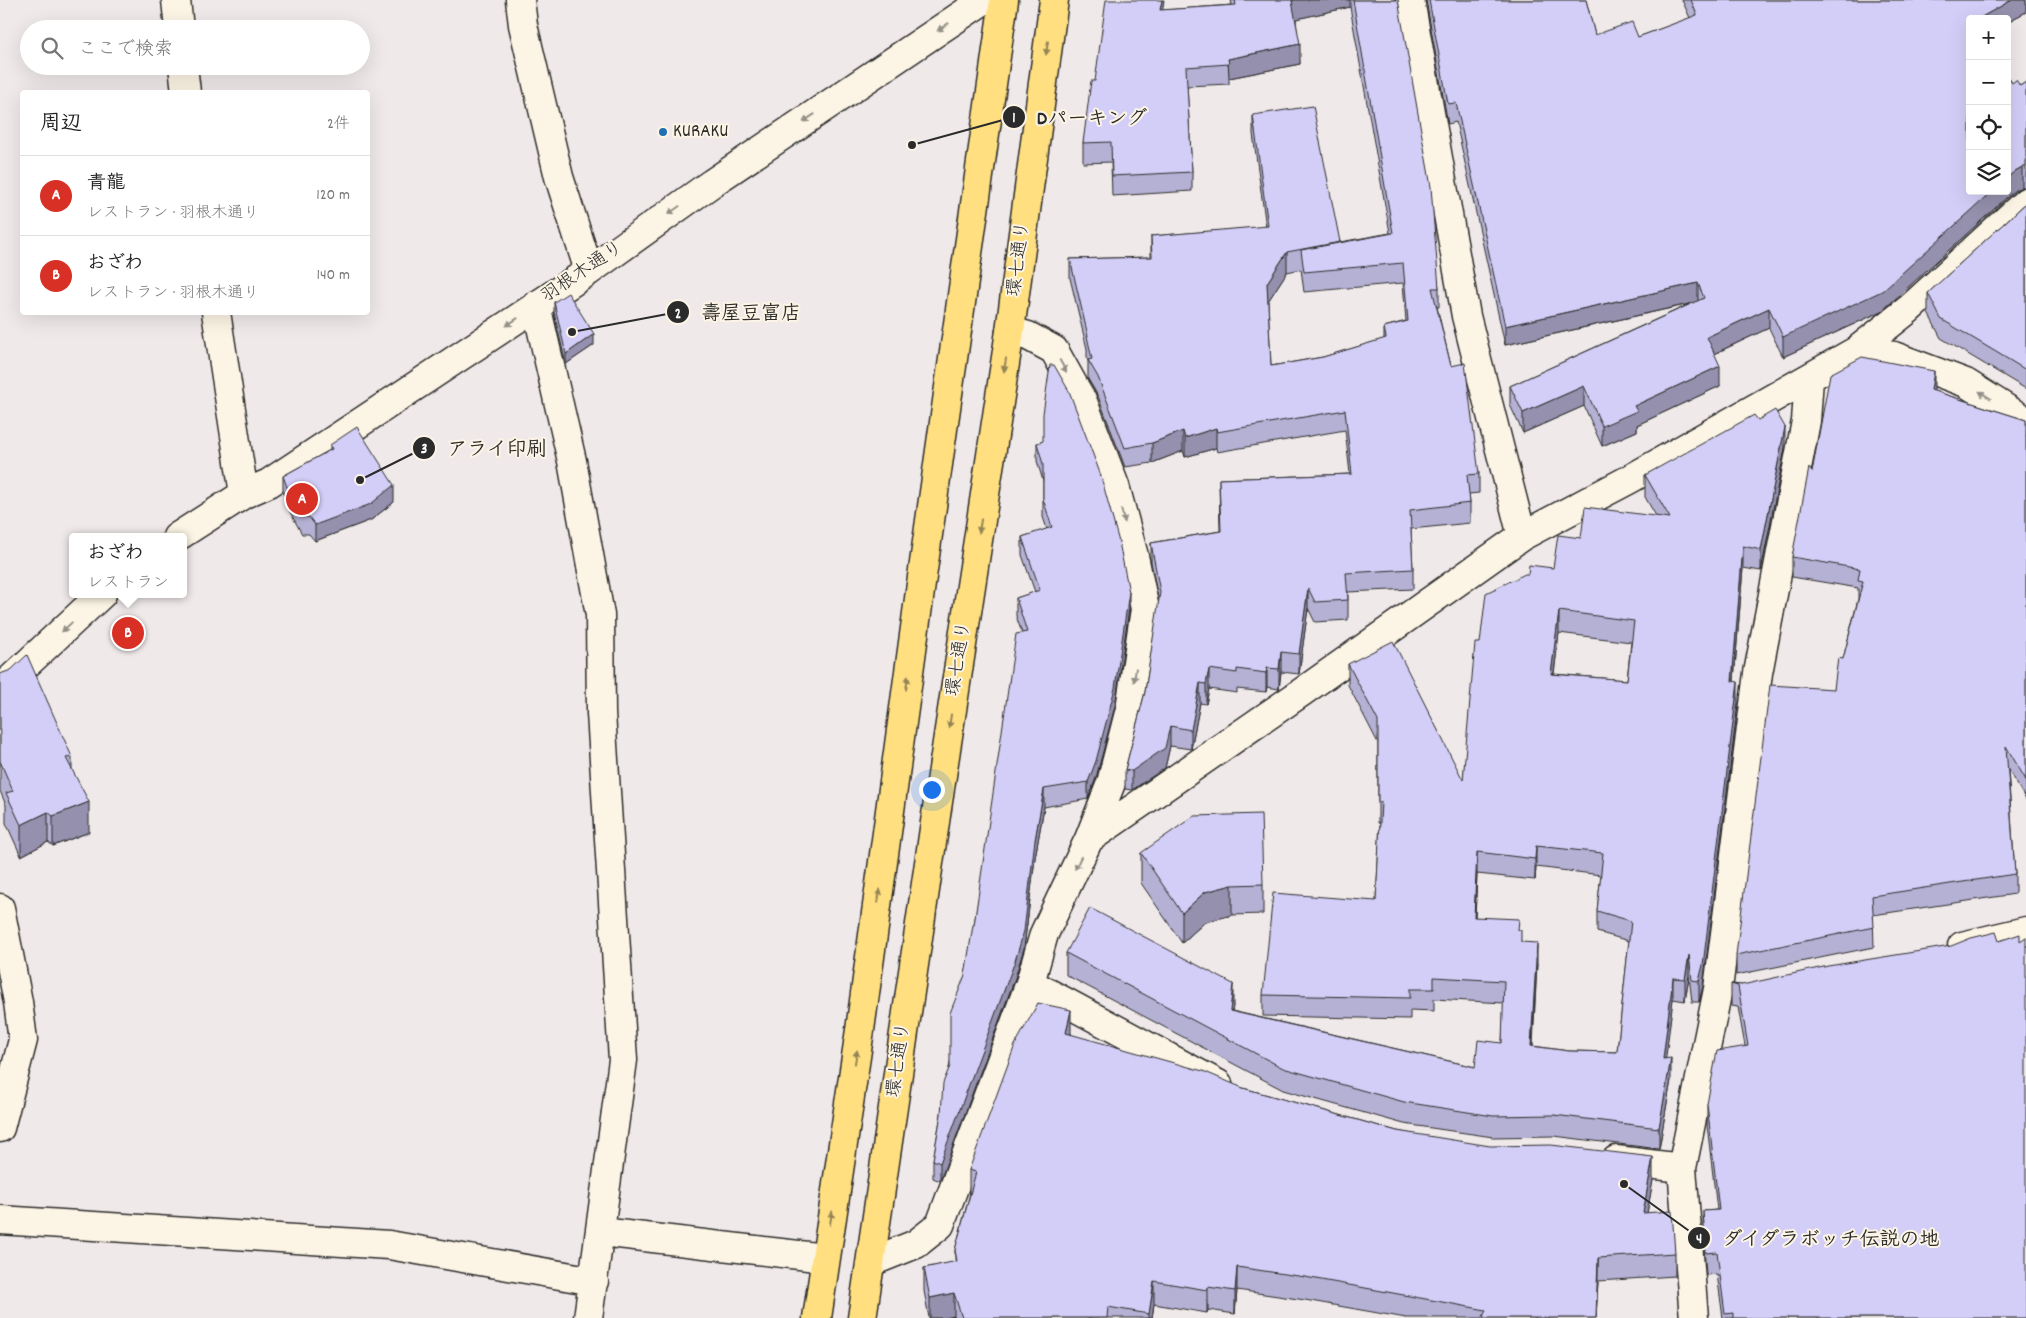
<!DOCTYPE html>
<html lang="ja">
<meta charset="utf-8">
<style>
:root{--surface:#fff;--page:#f2f2f2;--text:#222;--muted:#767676;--line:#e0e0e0;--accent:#d93025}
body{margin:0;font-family:Dekko,"Klee One",sans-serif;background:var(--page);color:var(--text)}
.controls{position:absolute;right:15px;top:15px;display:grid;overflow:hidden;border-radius:5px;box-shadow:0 5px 20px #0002}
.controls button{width:45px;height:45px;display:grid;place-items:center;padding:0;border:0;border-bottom:1px solid var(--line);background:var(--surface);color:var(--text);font:25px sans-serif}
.you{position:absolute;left:931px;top:789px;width:18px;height:18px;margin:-12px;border:4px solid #fff;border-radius:50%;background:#1a73e8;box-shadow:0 0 0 8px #1a73e833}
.badge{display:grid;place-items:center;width:32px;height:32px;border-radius:50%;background:var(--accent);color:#fff;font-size:16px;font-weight:700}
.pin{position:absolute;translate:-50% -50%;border:2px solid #fff;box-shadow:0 1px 5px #0006}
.popup{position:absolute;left:69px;top:533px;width:118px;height:65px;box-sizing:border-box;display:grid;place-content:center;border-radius:5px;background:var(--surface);filter:drop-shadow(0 1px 4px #0005);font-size:16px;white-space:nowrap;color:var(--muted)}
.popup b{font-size:19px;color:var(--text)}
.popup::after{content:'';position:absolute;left:50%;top:100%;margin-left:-10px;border:10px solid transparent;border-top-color:var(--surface)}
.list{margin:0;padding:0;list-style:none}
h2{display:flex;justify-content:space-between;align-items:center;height:65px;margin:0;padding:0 20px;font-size:21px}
h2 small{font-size:16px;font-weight:400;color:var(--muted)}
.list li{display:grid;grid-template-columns:32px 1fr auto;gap:15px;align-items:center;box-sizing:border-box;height:80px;padding:0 20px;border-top:1px solid var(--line)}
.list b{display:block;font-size:19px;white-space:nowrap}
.list p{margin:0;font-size:16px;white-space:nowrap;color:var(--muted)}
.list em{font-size:16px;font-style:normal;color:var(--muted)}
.icon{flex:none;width:28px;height:28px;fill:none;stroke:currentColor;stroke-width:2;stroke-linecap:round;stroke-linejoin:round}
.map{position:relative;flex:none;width:2026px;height:1318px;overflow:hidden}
.search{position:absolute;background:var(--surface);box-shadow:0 5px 20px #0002;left:20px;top:20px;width:350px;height:55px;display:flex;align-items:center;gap:12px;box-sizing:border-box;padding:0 18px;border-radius:28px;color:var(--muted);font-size:19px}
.panel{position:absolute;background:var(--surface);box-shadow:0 5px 20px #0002;left:20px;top:90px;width:350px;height:225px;border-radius:5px}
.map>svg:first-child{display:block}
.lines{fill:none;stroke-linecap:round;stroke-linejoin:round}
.minor-casing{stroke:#2b2b2b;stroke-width:31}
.primary-casing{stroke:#2b2b2b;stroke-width:31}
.minor{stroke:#fcf5e5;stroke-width:28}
.primary{stroke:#ffdf80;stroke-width:28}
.wall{fill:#b5b1d4;stroke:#2b2b2b;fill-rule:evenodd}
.shaded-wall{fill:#9490ad;stroke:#2b2b2b}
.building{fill:#d3cef7;stroke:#2b2b2b;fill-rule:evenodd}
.oneway{fill:#949088}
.oneway2{fill:#958556}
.poi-dot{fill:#1f6fb2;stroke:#fcf5e5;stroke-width:2}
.labels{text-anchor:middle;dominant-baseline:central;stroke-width:4;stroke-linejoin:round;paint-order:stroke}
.poi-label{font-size:19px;fill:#2b2b2b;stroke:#fcf5e5;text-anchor:start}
.street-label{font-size:19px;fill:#2b2b2b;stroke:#fcf5e5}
.leader{fill:none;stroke:#2b2b2b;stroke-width:2}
.callout-dot{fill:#2b2b2b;stroke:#fcf5e5;stroke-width:2}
.mark-label{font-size:15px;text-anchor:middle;font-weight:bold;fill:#fff}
.callout-label{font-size:20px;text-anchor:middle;font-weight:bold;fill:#2b2b2b;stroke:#fcf5e5;stroke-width:4;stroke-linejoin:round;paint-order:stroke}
</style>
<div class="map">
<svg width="2026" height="1318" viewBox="0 0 2026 1318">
<rect width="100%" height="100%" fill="#f0e9ea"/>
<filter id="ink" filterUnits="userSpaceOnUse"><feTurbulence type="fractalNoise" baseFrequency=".02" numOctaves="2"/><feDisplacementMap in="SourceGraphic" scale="10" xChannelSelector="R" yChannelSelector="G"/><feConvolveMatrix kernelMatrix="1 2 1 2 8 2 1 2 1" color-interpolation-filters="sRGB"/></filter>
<g filter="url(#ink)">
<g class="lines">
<defs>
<path id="minor" d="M176,0L179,29
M520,0L523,25L559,177L589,271
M1410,0L1466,316L1522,536
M183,66L186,92
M536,305L572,461L600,615L601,713L623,1060L588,1318
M216,312L244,494
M1856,351L1894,356L1966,383L2026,421
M177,537L244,494L269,483L589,271L712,183L984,0
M0,689L102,594
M1089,839L1302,692L1522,536L1630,479L1856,351L1909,309L2026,202
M0,908L18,1002L23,1040L0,1128
M1962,946L2026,931
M1030,983L1218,1084
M1616,1160L1682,1168
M0,1220L389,1245L594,1281
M601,1232L825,1258
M871,1262L916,1244L940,1225L1030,983L1044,934L1089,839L1111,783L1130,709L1145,609L1134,556L1115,486L1083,402L1054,350L1028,336L1010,331
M1694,1318L1682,1168L1718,989L1758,673L1806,421L1809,379"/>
<path id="primary" d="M817,1318L860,1030L921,584L1004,0
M862,1318L939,795L1010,331L1054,0"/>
</defs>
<use href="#minor" class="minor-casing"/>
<use href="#primary" class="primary-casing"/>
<use href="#minor" class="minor"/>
<use href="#primary" class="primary"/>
</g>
<path class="wall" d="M1231,0H1398L1439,288V307H1437L1451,366L1479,474V493L1469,494L1470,503V523L1411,529L1413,569V589L1348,592V620L1315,622L1308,608L1299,674L1281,672L1279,689L1267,687L1266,692L1237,689V693L1209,689L1206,704L1200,703L1191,749L1170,746L1165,768L1132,790L1125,789V770L1145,692L1159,603L1151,562V543L1220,531L1219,479L1350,474L1345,430L1217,452L1216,448L1185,457L1183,451L1152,463L1125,467L1098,396L1088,379V362L1087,356V349L1070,278V259L1151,257V236L1266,227L1253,134V115L1340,242L1390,233L1350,7L1296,19L1300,64L1229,78V84L1187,86L1192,172V191L1112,196L1111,162L1083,163V143L1095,81L1163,10L1232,5ZM1301,269L1304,292L1403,283L1406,321L1384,327V339L1323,357L1271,366L1268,301L1287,272Z
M1426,0H1586L1595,35L1638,37L1690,18L1682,0H2026V12L2007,22V19H1970L2012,83L2020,86L2026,82V187H2022L2015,190L1882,311L1783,357L1769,328L1714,354L1720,386L1637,425V431L1602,446L1584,406L1523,433L1510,405V386L1690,304L1505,345L1456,122L1448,124Z
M2026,203V389L1941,338L1928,313V293Z
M554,302L594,345L566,364L554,313Z
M1934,391L2026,420V800L2008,768L2015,874V894L1873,915L1874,947L1736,975V955L1834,689L1843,659L1858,599V588L1792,577V557L1812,472Z
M1758,420L1785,448L1761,571L1743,568L1734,681L1738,703L1703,986L1699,1002H1692L1689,976L1685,1001L1673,999L1665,1059L1671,1080L1659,1149L1554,1136L1493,1137L1404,1124L1283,1090L1066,975V953L1233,1005L1232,1011L1475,1067L1502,1043L1504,1003L1434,999V1011L1410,1010V1019L1263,1016V995L1376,901L1380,823H1378V743L1348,685V664L1463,780L1480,643L1528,574L1553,568L1581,538L1656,516L1645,497V475ZM1559,633L1631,642L1627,680L1554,674ZM1536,867L1601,875L1597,911V932L1629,941L1617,1052L1569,1051L1533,1046L1537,964L1521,942L1519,930L1475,917L1477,874L1535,880Z
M1037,443L1129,609L1115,706L1096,778L1088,799L1044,807L1035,858L1024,948L1015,978L940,1181L933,1178V1160L974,925L1022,633L1016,616V598L1035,592L1022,555V537L1047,529L1043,517V481L1037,461Z
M330,445L394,502L371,520L315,541L309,534H302L290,512L283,492V476L330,450Z
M0,674L72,757V770L89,832L53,846L48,842L21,856L6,823V805L0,791Z
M1141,853L1263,884V914L1232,915L1205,922L1182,943L1141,883Z
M1731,984L1742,985L2026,1318H1723L1717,1274L1706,1275L1703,1233V1211L1717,1210L1707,1125V1104L1745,1046L1738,1007L1731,1006Z
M1071,1033V1035L1243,1088L1397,1131L1653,1180L1647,1213L1675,1253V1276L1598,1281L1596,1318H1406L1305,1300L1237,1290L1235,1314L1208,1310L1207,1313L1154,1304L1152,1318H955L954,1316L945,1318H929L924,1291V1268L955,1262V1250L970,1193H969V1170Z"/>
<path class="shaded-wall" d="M1162,0H1164L1160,30V10Z
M1294,0H1350V7L1292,20V1Z
M2012,0H2026V12L2007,22V19H1978Z
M1300,44V64L1229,78L1228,59Z
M2022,167V187L2015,190L1882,311L1783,357V337L1993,191H2007V178L2015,171Z
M1287,252V272L1267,303V283Z
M1698,283V302L1505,345V326Z
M1769,308V328L1707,357V337Z
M594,334V345L566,364V354Z
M1720,366V386L1637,425V431L1602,446V426L1634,406Z
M1934,371V390L1931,410V390Z
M1584,386V406L1523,433V413Z
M1785,427V448L1761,571V550Z
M1216,428V448L1185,457V438Z
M1183,431V451L1152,463V443Z
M394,485V502L371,520L315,541V525Z
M1743,546V568L1732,703V681Z
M1308,588V608L1299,674V654Z
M1129,592V609L1115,706L1096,778L1088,799V782Z
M1559,611V633L1551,695V674Z
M1281,652V672L1279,689V669Z
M1267,668V687L1266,692V673Z
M1209,669V689L1206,704V684Z
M1738,682V703L1703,986L1699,1002V981Z
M1200,683V703L1191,749V730Z
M1170,726V746L1165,768L1132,790V771Z
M1044,789V807L1035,858L1024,948L1015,978L940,1181V1163L1035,840Z
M89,802V832L53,846V816Z
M48,812V842L21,856V825Z
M1536,846V867L1535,880V859Z
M1477,852V874L1474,938V917Z
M1232,885V915L1205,922L1182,943V913L1205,892Z
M1537,943V964L1531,1068V1046Z
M1689,955V976L1685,1001V979Z
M1673,978V999L1663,1081V1059Z
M1233,984V1005L1230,1032V1011Z
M1071,1010V1033L1066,1056V1033Z
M1671,1058V1080L1659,1149V1128Z
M1653,1157V1180L1643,1236V1213Z
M1598,1258V1281L1596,1318Z
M1237,1267V1290L1235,1314V1291Z
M1154,1281V1304L1152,1318H1149V1314Z
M1208,1287V1310L1207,1313V1290Z
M954,1293V1316L945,1318H930V1298Z"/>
<path class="building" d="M1106,0H1162L1160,10L1236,5L1235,0H1294L1292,1L1300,44L1228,59L1229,64L1186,67L1192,172L1112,176L1111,142L1083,143L1091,81H1095Z
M1353,0H1398L1431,187L1439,288H1432L1451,366L1465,363L1479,474L1467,475L1470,503L1410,510L1413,569L1346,573L1348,600L1315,602L1308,588L1299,654L1281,652L1279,669L1267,668L1266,673L1237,669V673L1209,669L1206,684L1200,683L1191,730L1170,726L1165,748L1132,771L1125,770L1145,692L1160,592L1151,543L1221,531L1219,479L1352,474L1345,410L1217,432L1216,428L1185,438L1183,431L1152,443L1125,448L1098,377L1088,360L1092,359L1087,336H1088L1070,259L1152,257L1151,236L1268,226L1253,115L1313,106L1340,242L1287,252L1267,283L1271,366L1323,357L1386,338L1384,327L1408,321L1403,263L1304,272L1301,250L1393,233Z
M1429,0H1586L1595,35L1632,22L1638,37L1697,15L1691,0H2012L1978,19H1970V191H1993L1882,291L1783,337L1769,308L1707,337L1720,366L1634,406L1637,411L1602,426L1584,386L1523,413L1510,386L1704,298L1698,283L1505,326L1456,103L1448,104Z
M2007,75L2012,83L2016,80L2020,86L2026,82V167H2022L2015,171L2007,178Z
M2026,203V370L1941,319L1928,293Z
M568,293L594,334L566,354L554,302Z
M1862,357L1934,371L1931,390L2026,420V780L2006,746L2015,874L1872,896L1874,927L1736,955L1770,685L1834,689L1838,658L1843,659L1863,581L1858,580L1860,569L1792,557L1809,468L1812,472L1830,374Z
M1050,365H1054L1069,391L1100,473L1119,542L1129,592L1115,688L1096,761L1088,782L1044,789L1035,840L1024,931L1015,961L940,1163L933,1160L941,1114L943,1083L950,1066V1013L965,975L973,925H974L1016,634L1027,632L1016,598L1040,590L1022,537L1052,527L1043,499V464L1037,443L1043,441V414Z
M1775,410L1785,427L1761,550L1743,546L1732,681L1738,682L1703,965L1699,981L1692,980L1689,955L1685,979L1673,978L1663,1059L1671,1058L1659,1128L1554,1115L1493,1116L1404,1102L1283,1068L1066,953L1090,908L1233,984L1230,1011L1475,1067L1478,1040L1502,1043L1504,981L1434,977V989H1410V998L1263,995L1273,893L1376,901L1381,802H1378V721L1348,664L1393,641L1463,780L1475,643H1480L1486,593L1525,574H1528L1529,565L1553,568L1558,535L1581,538L1585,507L1670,518L1645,475L1754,415L1758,420ZM1559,611L1634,621L1627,680L1551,674ZM1536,846L1603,853L1597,911L1631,921L1617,1052L1569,1051L1531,1046L1537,943L1521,942V930H1518L1519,919L1474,917L1477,852L1535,859Z
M357,427L394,485L371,504L315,525L309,517H302L290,495L283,476L332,449L330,445Z
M27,655L72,757L66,758L89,802L53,816L48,812L21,825L6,793L13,791L0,761V674L11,670Z
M1261,814L1263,884L1232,885L1205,892L1182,913L1141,853L1194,816Z
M1996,932L1999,941L2020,934V941L2026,937V1318H1733V1313L1725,1314L1717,1252L1706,1253L1703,1211L1719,1210L1707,1104L1717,1051L1748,1046L1738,986L1731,984L1742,985L1828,966L1951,946L1971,938Z
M1038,1003L1071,1010L1066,1033L1203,1071L1243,1088L1397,1131L1490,1146L1551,1145L1653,1157L1643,1213L1672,1211L1675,1253L1598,1258L1596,1318H1487L1483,1317L1486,1310L1305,1277L1237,1267L1235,1291L1208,1287L1207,1290L1154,1281L1149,1314L1108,1307L1107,1318H962L954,1293L930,1298L924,1268L957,1261L955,1250L976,1172L969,1170L1015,1045Z"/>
<defs><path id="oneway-solid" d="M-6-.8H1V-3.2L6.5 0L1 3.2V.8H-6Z" transform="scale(1.25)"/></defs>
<g class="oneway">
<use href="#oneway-solid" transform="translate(943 27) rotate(146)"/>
<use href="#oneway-solid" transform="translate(809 118) rotate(146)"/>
<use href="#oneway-solid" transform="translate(674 210) rotate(145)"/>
<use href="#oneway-solid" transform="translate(512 322) rotate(146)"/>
<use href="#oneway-solid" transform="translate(1063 366) rotate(61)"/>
<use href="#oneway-solid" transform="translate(1985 395) rotate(-148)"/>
<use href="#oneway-solid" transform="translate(1123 516) rotate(75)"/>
<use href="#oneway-solid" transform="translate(67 627) rotate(137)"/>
<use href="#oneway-solid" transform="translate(1135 675) rotate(98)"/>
<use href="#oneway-solid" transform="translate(1078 863) rotate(116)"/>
</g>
<g class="oneway2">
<use href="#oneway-solid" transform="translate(1047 48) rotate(98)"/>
<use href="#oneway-solid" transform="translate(1005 365) rotate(99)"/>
<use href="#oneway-solid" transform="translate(980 526) rotate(99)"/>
<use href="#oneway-solid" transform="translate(907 683) rotate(-82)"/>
<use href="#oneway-solid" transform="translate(950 721) rotate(99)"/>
<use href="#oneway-solid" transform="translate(879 896) rotate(-82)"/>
<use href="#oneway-solid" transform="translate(856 1057) rotate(-81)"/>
<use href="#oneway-solid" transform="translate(831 1218) rotate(-81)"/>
</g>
</g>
<circle class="poi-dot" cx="663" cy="132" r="5"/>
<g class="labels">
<g class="poi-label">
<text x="673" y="132">KURAKU</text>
</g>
<g class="street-label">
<text transform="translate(1020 259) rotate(-83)">環七通り</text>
<text transform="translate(583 273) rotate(-34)">羽根木通り</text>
<text transform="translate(960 659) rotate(-81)">環七通り</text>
<text transform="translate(900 1060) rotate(-82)">環七通り</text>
</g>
</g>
<path class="leader" d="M912 145L1014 117M572 332L678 312M360 480L424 448M1624 1184L1699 1238"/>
<g class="callout-dot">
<circle cx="912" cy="145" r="5"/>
<circle cx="572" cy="332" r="5"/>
<circle cx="360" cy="480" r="5"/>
<circle cx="1624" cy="1184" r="5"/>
<circle cx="1014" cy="117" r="12"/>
<circle cx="678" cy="312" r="12"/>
<circle cx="424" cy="448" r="12"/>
<circle cx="1699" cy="1238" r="12"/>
</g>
<g class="mark-label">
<text x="1014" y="122">1</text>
<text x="678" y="318">2</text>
<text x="424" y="453">3</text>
<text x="1699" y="1243">4</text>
</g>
<g class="callout-label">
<text x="1092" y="124">Dパーキング</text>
<text x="751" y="319">壽屋豆富店</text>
<text x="497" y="455">アライ印刷</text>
<text x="1831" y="1245">ダイダラボッチ伝説の地</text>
</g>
</svg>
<div class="controls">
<button>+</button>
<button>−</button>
<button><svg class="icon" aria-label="locate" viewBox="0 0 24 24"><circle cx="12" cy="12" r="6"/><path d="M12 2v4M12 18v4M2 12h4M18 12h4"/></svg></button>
<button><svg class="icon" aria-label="layers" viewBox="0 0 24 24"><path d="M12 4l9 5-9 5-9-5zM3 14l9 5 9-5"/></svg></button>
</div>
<div class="you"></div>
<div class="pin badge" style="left:302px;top:499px">A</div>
<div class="pin badge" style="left:128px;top:633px">B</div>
<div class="popup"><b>おざわ</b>レストラン</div>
<div class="search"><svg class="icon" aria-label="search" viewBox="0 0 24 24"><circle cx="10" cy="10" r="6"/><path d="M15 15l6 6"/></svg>ここで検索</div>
<section class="panel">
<h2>周辺<small>2件</small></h2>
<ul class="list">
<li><span class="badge">A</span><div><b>青龍</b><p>レストラン · 羽根木通り</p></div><em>120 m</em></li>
<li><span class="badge">B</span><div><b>おざわ</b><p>レストラン · 羽根木通り</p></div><em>140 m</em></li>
</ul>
</section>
</div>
